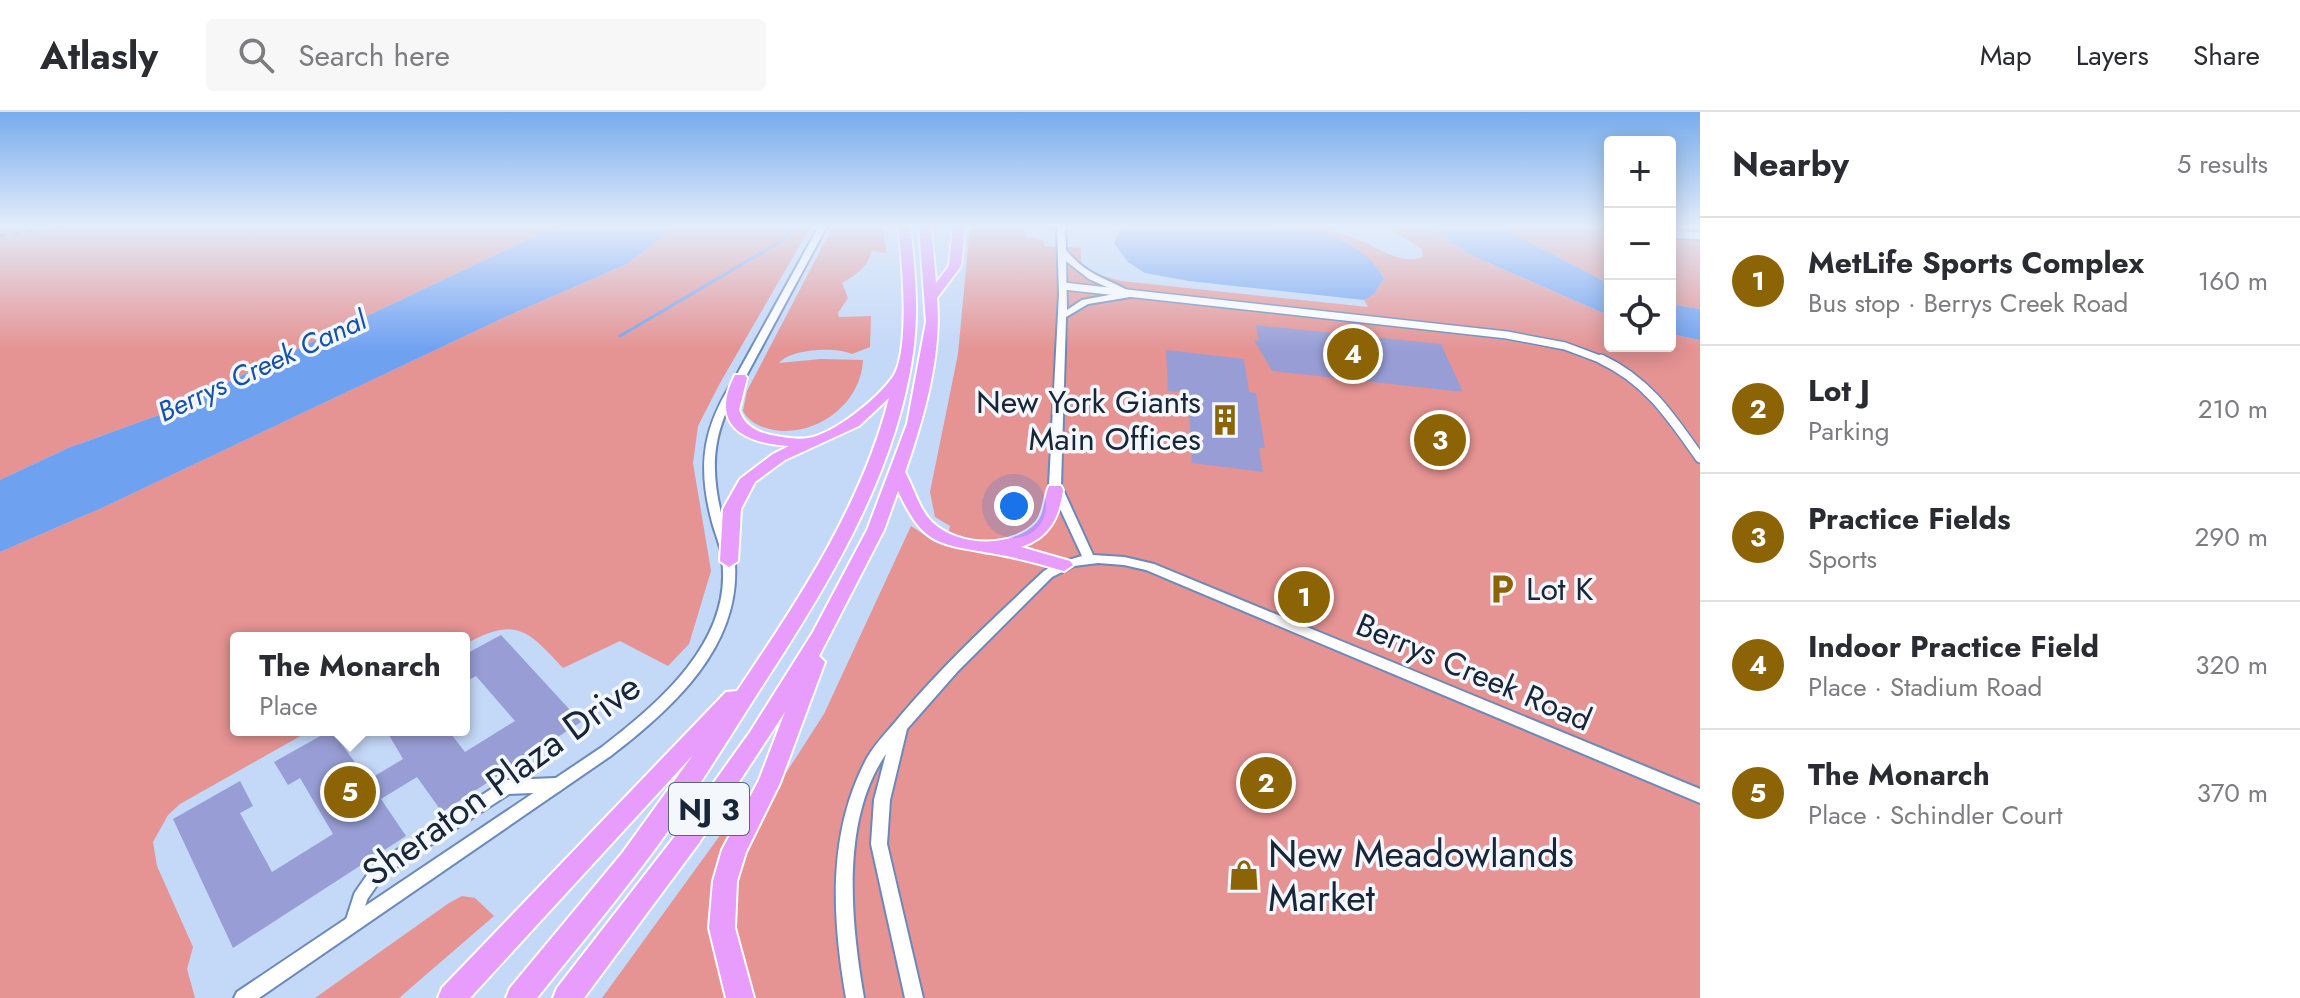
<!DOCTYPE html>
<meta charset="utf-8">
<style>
:root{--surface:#fff;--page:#f7f7f7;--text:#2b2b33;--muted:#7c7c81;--line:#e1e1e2;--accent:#8c6305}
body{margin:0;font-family:Jost,sans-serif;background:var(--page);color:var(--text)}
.controls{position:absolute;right:24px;top:24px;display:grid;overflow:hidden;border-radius:8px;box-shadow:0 4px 20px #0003}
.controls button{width:72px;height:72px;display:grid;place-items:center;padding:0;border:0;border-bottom:2px solid var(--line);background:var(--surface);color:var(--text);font:40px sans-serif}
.you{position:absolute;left:1014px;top:394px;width:28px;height:28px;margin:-20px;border:6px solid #fff;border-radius:50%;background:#1a73e8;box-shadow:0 0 0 12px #1a73e833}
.badge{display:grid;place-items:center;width:52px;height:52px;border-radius:50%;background:var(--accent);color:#fff;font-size:26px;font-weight:700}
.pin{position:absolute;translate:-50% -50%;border:4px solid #fff;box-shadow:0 2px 8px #0006}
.popup{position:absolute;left:230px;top:520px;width:240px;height:104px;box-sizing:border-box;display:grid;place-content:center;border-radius:8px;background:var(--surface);filter:drop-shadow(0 2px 6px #0005);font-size:26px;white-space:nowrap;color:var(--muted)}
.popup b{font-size:30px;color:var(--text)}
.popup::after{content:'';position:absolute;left:50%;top:100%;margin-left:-16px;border:16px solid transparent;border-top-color:var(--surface)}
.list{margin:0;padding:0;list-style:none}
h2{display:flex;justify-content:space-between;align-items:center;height:104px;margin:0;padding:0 32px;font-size:34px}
h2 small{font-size:26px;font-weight:400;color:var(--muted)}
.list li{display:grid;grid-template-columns:52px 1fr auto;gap:24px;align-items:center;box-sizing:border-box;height:128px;padding:0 32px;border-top:2px solid var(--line)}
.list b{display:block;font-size:30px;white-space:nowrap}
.list p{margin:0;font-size:26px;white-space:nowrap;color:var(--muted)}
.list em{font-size:26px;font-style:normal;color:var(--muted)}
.icon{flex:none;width:44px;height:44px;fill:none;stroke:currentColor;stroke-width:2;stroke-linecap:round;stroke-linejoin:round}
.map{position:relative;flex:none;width:1700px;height:886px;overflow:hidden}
header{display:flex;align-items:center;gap:48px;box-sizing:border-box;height:112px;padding:0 40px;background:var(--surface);border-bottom:2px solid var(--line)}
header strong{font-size:38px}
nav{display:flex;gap:44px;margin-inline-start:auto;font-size:28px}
.search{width:560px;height:72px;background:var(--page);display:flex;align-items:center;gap:20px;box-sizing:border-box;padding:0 28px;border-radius:8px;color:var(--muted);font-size:30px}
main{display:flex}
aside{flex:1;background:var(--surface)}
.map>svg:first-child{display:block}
.green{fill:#e59393}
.water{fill:#6fa1f1}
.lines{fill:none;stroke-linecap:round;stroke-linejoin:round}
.stream{stroke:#6fa1f1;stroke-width:3}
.building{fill:#989ed5}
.minor-far2-casing{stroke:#6b89ba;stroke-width:10}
.minor-far1-casing{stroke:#6b89ba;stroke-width:12}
.minor-casing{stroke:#6b89ba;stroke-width:18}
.tertiary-casing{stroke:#6b89ba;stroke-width:4}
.motorway-casing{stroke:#fff;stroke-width:4}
.minor-far2{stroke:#fff;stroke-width:7}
.minor-far1{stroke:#fff;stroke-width:9}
.minor{stroke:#fff;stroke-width:14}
.tertiary{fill:#fff;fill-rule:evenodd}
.motorway{fill:#e89cfb;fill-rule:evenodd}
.rail{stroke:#75869f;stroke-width:3;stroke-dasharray:7 7;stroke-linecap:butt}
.labels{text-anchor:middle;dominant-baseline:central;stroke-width:7;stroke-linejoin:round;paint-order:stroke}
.far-water-label{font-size:28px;font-style:italic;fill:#1751a9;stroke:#f4f8fd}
.shield{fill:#f4f8fd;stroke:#5b6574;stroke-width:2}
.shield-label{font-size:30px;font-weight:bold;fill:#192639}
.poi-label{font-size:32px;fill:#192639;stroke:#f4f8fd;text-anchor:end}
.street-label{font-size:32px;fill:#192639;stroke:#f4f8fd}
.near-street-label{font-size:38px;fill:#192639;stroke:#f4f8fd}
.near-poi-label{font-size:38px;fill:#192639;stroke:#f4f8fd;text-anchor:start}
</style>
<header>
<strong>Atlasly</strong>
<div class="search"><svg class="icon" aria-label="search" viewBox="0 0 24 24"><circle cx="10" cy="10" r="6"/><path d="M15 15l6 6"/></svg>Search here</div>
<nav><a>Map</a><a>Layers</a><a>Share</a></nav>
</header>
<main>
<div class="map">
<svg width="1700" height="886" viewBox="0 0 1700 886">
<rect width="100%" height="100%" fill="#c4d8f7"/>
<path class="green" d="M0,114H556L159,303L68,336L0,368Z
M677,114H811L720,271L698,314L693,351L711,459L689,532L668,554L620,529L563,556C527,517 515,504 464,533V526H236V618H311L180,692L168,703L153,730L157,754L193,835L187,857L195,886H0V440L104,395L503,206L627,152Z
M833,114H882L887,141L871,139C870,154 854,164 842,171L848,186L838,201L839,205L871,204L870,235L852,242C835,234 790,237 779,251L821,247L863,248C861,293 815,325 774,318C760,315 750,311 743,299L747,279Z
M970,114H1022L1026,124L1043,128L1045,134L1081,136V149L1086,159L1121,169L1368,195L1364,188L1374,182L1384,166L1381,161L1346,130L1291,114C1315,114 1336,119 1359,128C1379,136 1400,153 1423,145L1422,137L1385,114H1427L1471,143L1610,204V234H1670V222L1700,228V886H602L729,711L735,715L721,762L824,602L911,414L935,430L946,433L950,414L935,405L930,380L958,242Z
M1498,114H1610V172Z
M1670,124L1700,127V197L1670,192Z
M462,784L475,786L494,804L399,886H315L449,791Z"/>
<path class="water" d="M556,114H677L627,152L503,206L104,395L0,440V368L68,336L159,303Z
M1122,114C1155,114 1188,114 1221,114C1278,114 1351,110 1384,166L1374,182L1364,188L1189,169L1145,161L1128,150L1114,131Z
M1427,114H1498L1610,172V204L1471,143Z
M1670,192L1700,197V228L1670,222Z"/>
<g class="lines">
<path class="stream" d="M620,224L783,128L795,114"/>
</g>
<path class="building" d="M1256,213L1441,232L1463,280L1272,259L1254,228L1259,229Z
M1166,238L1244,247L1249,280L1256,281L1265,336H1259L1263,360L1192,351L1188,281L1168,279Z
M501,523L581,610L442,700L417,665L381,687L406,724L233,836L173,707L240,669L253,694L240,701L272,760L333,722L300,666L288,673L274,650L331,618L368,668L403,647L386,618H448L465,640L515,609L476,564L467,569L464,565V543Z"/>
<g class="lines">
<defs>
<path id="minor-far2" d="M1670,122L1700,124
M1063,174L1507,223L1565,234L1605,249"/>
<path id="minor-far1" d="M1601,247C1648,269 1671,305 1700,346"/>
<path id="minor" d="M352,812L361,784L379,758L507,675L556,673"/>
<path id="tertiary" d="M819,114H827L745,266C714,313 708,350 722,405C726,420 734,435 735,452C740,535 673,596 612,643L259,886H234L237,880L602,635C660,590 733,529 722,447C721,433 714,420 711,406C697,351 704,313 735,266Z
M1057,114H1065L1066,138C1088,165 1108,166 1134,182L1130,185L1088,192L1066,205L1061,373L1093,443L1124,445L1154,452L1700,677V691L1146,458L1124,453L1098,451L1074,454L1052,465L958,559L907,617L890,688L887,732L923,886H905L871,732L874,688L886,642C840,708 851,811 864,886H846C832,805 827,721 867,646C876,630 890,617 901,603C945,551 995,505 1044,459L1055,452L1082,444L1049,373L1059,182ZM1066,149L1089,167L1120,181L1082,188L1067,198Z"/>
<path id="motorway" d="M898,114H910C915,157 919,198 913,241C896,363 827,475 761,576C727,629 694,683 658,733C619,786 578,835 537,886H506L510,876L623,740L693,643L470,886H438L442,876L726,580L737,579C798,489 862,393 889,286L859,314L785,348L755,370L741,397L738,449L729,455L720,449L723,397L740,367L773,342L789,334C743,331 709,313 735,263H745L747,266L739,298C744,313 756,320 771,323C782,325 797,328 808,326C834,322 877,287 892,266C911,241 902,146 898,114Z
M919,114H931L936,171L949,154L953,114H965L961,154L937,186C942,243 924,306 905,360C914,376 919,397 932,410C958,435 1013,437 1037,410C1045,400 1044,385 1049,374H1061L1063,378C1059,406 1049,426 1021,435L1070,449L1073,453L1064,459C1040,452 1015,445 990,441C936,432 923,432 898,379L884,418L819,544L825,550L780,671L746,740L737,769L735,816L754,886H726L709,816L713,769L722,738L759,668L785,600L699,731L584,886H553L557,876L682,715L750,620L813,520L867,418L907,312L926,210Z"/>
</defs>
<use href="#minor-far2" class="minor-far2-casing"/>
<use href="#minor-far1" class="minor-far1-casing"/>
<use href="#minor" class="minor-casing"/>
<use href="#tertiary" class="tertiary-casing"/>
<use href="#motorway" class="motorway-casing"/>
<use href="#minor-far2" class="minor-far2"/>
<use href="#minor-far1" class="minor-far1"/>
<use href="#minor" class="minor"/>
<use href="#tertiary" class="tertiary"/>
<use href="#motorway" class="motorway"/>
<path class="rail" d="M0,124L74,114"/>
</g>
<linearGradient id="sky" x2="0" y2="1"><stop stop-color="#77acec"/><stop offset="0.48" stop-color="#e4edfb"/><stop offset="1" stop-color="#e4edfb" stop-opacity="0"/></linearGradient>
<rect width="1700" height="238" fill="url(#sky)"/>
<defs>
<symbol id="building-bare" viewBox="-9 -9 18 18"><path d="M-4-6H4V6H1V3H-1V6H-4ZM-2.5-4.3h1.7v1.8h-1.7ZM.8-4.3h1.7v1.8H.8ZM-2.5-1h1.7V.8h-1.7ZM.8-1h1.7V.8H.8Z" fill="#8c6305" stroke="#f4f8fd" stroke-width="2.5" paint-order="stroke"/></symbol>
<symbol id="parking-bare" viewBox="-9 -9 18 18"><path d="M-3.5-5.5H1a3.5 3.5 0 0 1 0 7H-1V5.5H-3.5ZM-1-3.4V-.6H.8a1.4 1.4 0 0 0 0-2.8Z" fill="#8c6305" stroke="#f4f8fd" stroke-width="2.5" paint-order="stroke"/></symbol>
<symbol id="shop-bare" viewBox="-9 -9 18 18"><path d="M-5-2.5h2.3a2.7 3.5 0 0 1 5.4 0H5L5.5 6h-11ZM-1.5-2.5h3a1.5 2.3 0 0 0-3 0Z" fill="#8c6305" stroke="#f4f8fd" stroke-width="2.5" paint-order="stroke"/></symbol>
</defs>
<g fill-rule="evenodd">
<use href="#building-bare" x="1203" y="286" width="44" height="44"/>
<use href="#parking-bare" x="1480" y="455" width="44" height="44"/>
<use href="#shop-bare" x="1222" y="741" width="44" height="44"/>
</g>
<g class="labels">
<g class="far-water-label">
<text transform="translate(262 254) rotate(-25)">Berrys Creek Canal</text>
</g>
<rect class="shield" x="669" y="671" width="80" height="52" rx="6"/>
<g class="shield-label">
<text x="709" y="697">NJ 3</text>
</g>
<g class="poi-label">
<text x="1201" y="290">New York Giants<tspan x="1201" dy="37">Main Offices</tspan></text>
<text x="1526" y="477" text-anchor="start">Lot K</text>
</g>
<g class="street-label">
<text transform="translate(1474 560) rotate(23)">Berrys Creek Road</text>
</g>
<g class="near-street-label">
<text transform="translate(501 667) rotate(-36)">Sheraton Plaza Drive</text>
</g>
<g class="near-poi-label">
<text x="1268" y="741">New Meadowlands<tspan x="1268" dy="44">Market</tspan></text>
</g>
</g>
</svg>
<div class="controls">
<button>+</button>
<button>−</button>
<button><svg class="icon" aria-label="locate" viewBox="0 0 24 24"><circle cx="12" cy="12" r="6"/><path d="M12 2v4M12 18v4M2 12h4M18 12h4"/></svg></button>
</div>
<div class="you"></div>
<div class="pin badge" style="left:1304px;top:485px">1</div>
<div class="pin badge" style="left:1266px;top:671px">2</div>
<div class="pin badge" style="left:1440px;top:328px">3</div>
<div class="pin badge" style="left:1353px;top:242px">4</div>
<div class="pin badge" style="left:350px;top:680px">5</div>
<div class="popup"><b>The Monarch</b>Place</div>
</div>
<aside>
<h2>Nearby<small>5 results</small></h2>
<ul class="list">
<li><span class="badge">1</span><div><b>MetLife Sports Complex</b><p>Bus stop · Berrys Creek Road</p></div><em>160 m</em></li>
<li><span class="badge">2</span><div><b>Lot J</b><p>Parking</p></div><em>210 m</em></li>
<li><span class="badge">3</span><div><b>Practice Fields</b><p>Sports</p></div><em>290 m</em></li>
<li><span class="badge">4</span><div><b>Indoor Practice Field</b><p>Place · Stadium Road</p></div><em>320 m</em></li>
<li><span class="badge">5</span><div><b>The Monarch</b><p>Place · Schindler Court</p></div><em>370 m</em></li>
</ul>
</aside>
</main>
